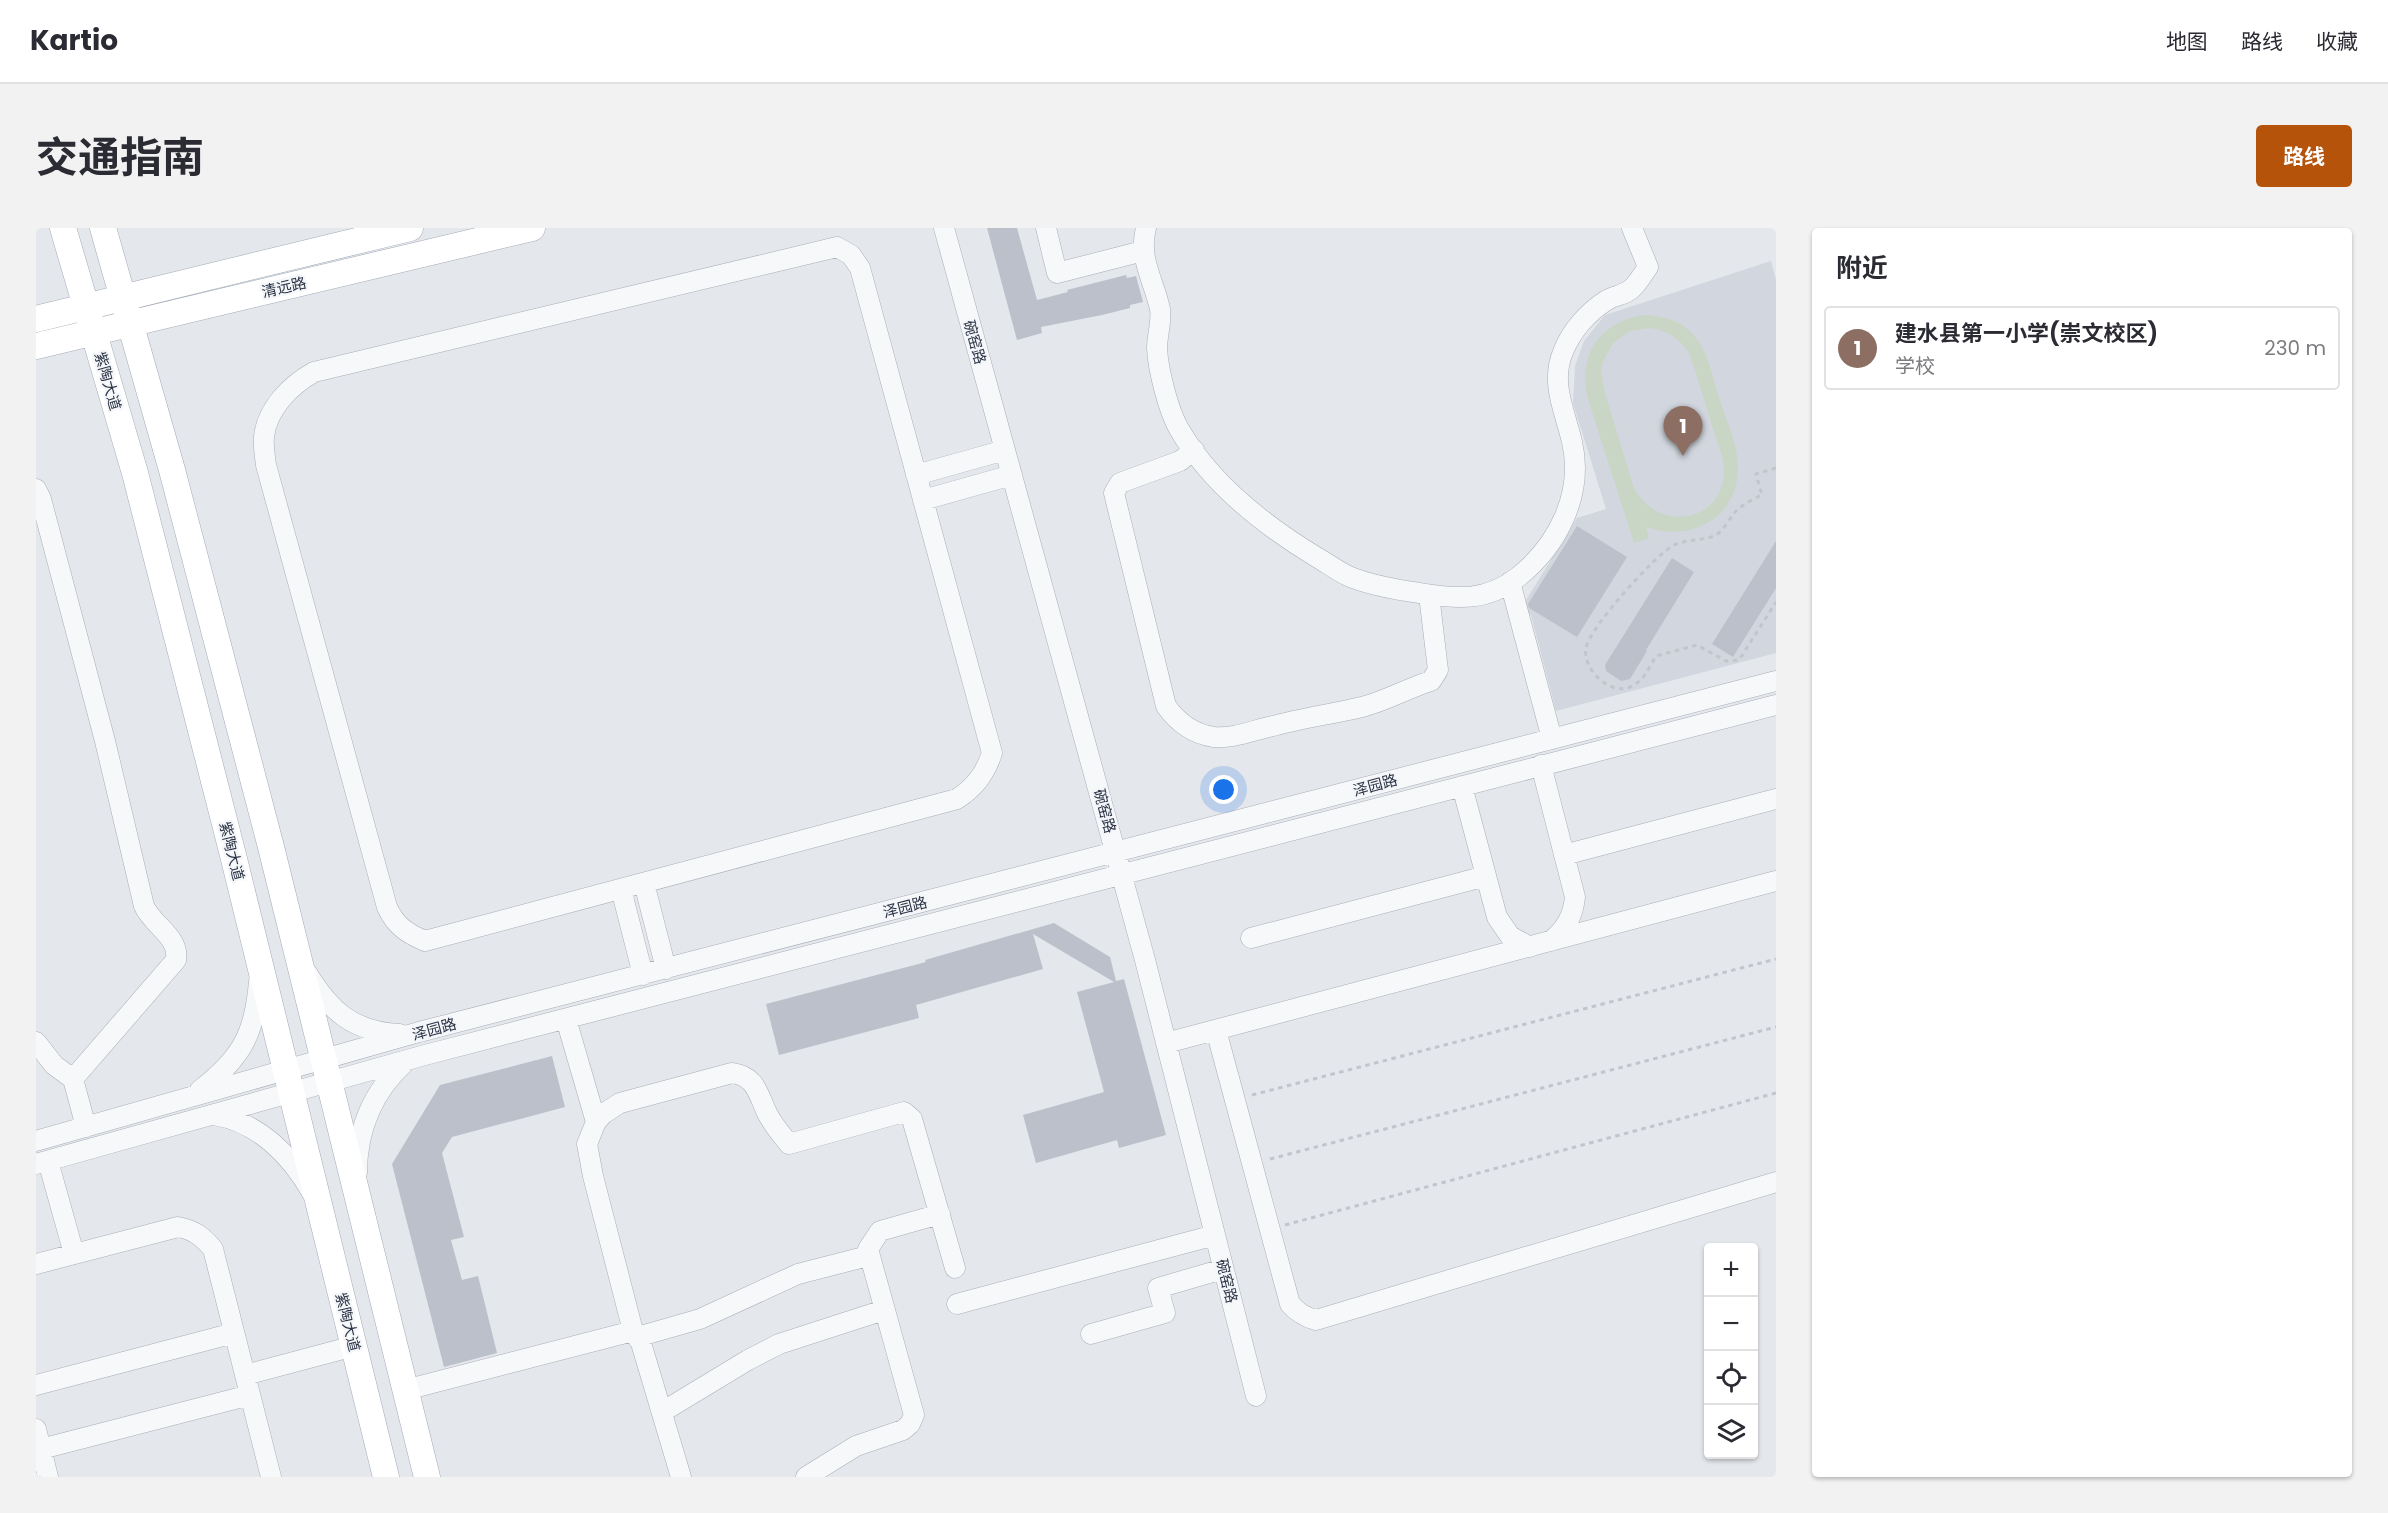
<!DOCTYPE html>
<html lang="zh">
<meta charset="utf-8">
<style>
:root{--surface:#fff;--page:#f2f2f3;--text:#2b2b33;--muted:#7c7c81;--line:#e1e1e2;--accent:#b45309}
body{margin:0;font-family:Poppins,"Noto Sans SC",sans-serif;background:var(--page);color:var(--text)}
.controls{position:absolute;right:18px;bottom:18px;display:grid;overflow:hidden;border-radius:6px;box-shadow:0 2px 4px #0004}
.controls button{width:54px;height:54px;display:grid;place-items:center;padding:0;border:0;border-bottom:2px solid var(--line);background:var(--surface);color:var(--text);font:30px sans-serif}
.you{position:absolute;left:1188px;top:562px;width:21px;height:21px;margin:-15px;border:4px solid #fff;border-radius:50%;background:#1a73e8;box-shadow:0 0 0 9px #1a73e833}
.badge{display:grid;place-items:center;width:39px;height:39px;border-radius:50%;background:var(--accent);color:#fff;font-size:20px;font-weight:700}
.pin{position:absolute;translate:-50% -50px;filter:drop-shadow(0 2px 3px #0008)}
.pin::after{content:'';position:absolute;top:32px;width:21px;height:18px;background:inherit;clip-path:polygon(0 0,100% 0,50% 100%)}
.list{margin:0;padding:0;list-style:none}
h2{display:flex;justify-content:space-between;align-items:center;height:78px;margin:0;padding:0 24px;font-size:26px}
h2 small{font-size:20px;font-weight:400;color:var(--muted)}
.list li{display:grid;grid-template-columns:39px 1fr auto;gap:18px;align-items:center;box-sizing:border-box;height:84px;margin:0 12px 12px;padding:0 12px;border:2px solid var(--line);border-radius:6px}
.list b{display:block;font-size:22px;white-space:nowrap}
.list p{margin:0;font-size:20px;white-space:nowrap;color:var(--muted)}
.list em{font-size:20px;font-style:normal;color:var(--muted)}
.icon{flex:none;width:33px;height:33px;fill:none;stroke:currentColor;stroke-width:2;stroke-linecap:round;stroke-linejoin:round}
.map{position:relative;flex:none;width:1740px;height:1249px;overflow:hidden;border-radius:6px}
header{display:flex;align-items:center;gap:36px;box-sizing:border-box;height:84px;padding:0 30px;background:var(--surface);border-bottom:2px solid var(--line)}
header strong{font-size:28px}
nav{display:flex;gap:33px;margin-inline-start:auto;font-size:21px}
.intro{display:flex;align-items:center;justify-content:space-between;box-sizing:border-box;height:144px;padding:0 36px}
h1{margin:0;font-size:42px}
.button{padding:15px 27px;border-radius:6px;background:var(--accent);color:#fff;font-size:21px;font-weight:700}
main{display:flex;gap:36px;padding:0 36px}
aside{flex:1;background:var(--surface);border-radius:6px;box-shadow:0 2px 4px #0004}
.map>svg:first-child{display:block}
.built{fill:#d2d6de}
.green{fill:#c9d6c5;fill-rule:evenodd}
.building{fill:#bbc0ca}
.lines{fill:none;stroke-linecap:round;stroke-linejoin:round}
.minor-casing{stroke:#a9aeb7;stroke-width:21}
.major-casing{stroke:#a3abb8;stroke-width:27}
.path{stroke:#c2c5cb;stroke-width:3;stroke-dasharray:4.5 4.5;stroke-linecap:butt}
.minor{stroke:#f7f8fa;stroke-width:20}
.major{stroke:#fff;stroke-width:26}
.labels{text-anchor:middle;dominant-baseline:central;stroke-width:4.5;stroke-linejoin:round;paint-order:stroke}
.street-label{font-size:15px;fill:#2b3445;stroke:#f4f6f9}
</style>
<header>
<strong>Kartio</strong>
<nav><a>地图</a><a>路线</a><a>收藏</a></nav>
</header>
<div class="intro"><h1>交通指南</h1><a class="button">路线</a></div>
<main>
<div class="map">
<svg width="1740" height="1249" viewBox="0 0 1740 1249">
<rect width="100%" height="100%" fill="#e4e7ec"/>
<path class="built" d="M1735,33L1740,52V425L1520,483L1495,387L1485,380L1541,290L1570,281L1537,175L1539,138L1548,113L1569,87Z"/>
<path class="green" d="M1609,87C1626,88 1643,92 1655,104C1671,121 1676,145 1682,167C1689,189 1701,214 1702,237C1704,289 1655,315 1610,299L1613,310L1598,315L1552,171C1541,127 1564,93 1609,87ZM1613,100C1631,102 1643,110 1653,125C1662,150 1669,175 1677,201C1681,213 1687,227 1688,241C1690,293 1623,307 1598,260L1568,162L1565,143L1567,133L1577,115L1594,103Z"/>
<path class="building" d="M951,0H981L1001,72L1032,64L1031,62L1090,47L1091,50L1100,48L1107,74L1094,77V80L1066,87L1005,99L1006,105L981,112Z
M1541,298L1591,329L1541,409L1493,380L1492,376Z
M1740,313V360L1697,429L1676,416Z
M1636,330L1658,344L1610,422L1611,423L1594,451L1585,453L1570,443L1569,437Z
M1018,695L1074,729L1080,753L1088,751L1130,907L1083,920L1081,912L1000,935L987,887L1068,864L1041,764L1078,754L997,706L1007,741L880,777L883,790L743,827L730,776L890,734L889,732Z
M516,828L529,879L416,909L406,925L428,1009L415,1012L426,1052L442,1048L461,1125L408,1139L356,936L404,857Z"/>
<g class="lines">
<defs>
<path id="minor" d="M908,0L1109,732L1220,1168
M1010,0L1021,45L1107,23
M1110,0C1102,30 1118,53 1124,81C1126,93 1121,108 1121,120C1122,141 1132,182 1143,201C1174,255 1229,298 1282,330C1292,336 1302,343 1312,348C1331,356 1362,362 1384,365C1421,371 1450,374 1482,349C1522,317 1548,266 1536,214C1529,183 1514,155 1527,124C1535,103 1552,84 1571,72C1578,68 1587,67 1594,62C1601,57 1607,46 1612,39L1596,0
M801,19L815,27L824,40L956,525C949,546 939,559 921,571L389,713C370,705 359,697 351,679L230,237C229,228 227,218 228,209C231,180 255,157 278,144Z
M1158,222L1144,233L1084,255L1078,265L1130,478C1142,495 1157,506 1178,509C1197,511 1218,502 1237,498C1266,490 1297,486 1326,479C1350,473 1372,460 1395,453L1402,442L1393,367
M880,247L969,222
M0,261L5,271L69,513L108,678C117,698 144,709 140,732L37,851L50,899
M887,272L976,247
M1474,354L1516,511
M1505,537L1539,669C1537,688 1530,701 1515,713
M1426,558L1461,689L1474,708L1494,719
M1528,627L1740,571
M608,655L630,741
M585,661L607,747
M1215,710L1450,648
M271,745C294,783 317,804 364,806
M530,791L560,894
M1180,802L1254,1076C1262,1085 1269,1089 1280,1092L1740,954
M0,814L18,837L37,851
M1130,815L1740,653
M164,862C206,830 219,805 223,753
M178,887C222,894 255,927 276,965
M0,913L383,804L1740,453
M12,933L38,1026
M0,936L389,827L1740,477
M321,945C321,901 337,863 370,833
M0,1036L142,999C158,1002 166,1008 177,1021L235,1249
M921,1076L1179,1007
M1055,1106L1129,1085L1122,1060L1187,1041
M601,1109L664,1091L762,1046L832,1028
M209,1147L318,1118
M0,1157L198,1105
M369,1162L597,1103
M626,1184L712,1132L743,1116L848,1082
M0,1201L12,1249
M5,1221L214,1167
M645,1249L605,1115L597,1103L557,948L551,916L560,894L567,886L584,875L696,845C720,848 722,866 731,885C737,897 745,906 753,916L868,884L876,891L919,1040
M770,1249L820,1218L867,1202L874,1196L878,1187L832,1021L844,1003L904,986"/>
<path id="major" d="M27,0L99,245L197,627L350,1249
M67,0L136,242L235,619L391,1249
M0,91L374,0
M0,118L496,0"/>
</defs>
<use href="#minor" class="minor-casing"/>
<use href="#major" class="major-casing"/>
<path class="path" d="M1740,240L1720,246L1726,267C1716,271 1707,277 1699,284C1693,291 1687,304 1678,308C1665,313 1651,311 1638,317C1619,327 1554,399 1550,420C1546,440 1573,468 1594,459C1607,454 1613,440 1620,428L1661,417L1690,433L1703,432L1740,374
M1216,867L1740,731
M1234,931L1740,799
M1249,997L1740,865"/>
<use href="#minor" class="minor"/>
<use href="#major" class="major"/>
</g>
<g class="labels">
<g class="street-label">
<text transform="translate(248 59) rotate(-13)">清远路</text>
<text transform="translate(939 114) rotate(74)">碗窑路</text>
<text transform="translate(72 153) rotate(74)">紫陶大道</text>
<text transform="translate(1339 557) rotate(-15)">泽园路</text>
<text transform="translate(1069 583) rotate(75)">碗窑路</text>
<text transform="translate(196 623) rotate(76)">紫陶大道</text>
<text transform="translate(869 679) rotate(-14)">泽园路</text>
<text transform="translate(398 801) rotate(-15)">泽园路</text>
<text transform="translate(1191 1053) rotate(76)">碗窑路</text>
<text transform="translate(312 1094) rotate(76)">紫陶大道</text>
</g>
</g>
</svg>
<div class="controls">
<button>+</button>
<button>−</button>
<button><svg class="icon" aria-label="locate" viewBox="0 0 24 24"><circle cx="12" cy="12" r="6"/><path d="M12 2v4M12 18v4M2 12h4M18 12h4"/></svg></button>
<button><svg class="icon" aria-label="layers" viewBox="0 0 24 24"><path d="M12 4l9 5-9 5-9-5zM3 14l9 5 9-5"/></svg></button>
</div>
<div class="you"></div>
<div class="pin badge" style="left:1647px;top:228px;background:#8d6e63">1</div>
</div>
<aside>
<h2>附近<small></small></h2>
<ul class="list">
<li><span class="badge" style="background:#8d6e63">1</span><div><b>建水县第一小学(崇文校区)</b><p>学校</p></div><em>230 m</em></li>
</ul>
</aside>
</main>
